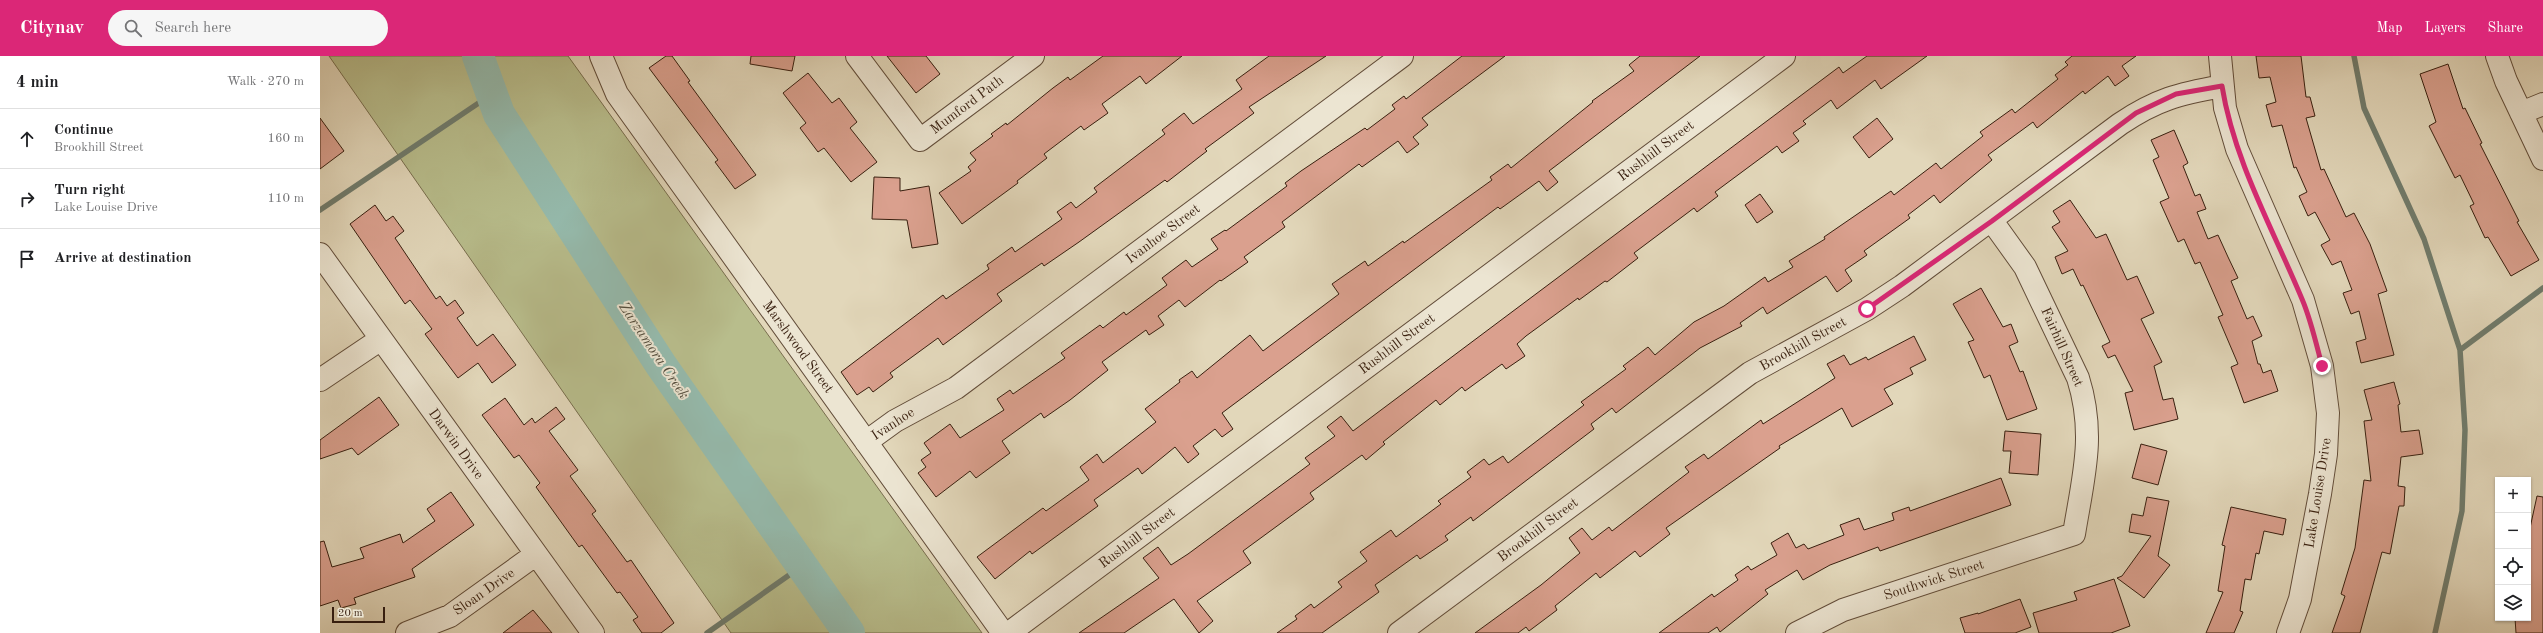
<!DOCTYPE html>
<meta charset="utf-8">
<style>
:root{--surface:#fff;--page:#f6f6f6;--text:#202124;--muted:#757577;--line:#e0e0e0;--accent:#db2777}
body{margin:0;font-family:"Old Standard TT",serif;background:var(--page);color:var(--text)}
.controls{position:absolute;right:12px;bottom:12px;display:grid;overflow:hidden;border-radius:0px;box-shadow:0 1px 3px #0004}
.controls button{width:36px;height:36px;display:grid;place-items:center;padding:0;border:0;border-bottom:1px solid var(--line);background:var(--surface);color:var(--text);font:20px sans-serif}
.scale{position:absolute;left:12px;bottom:10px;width:53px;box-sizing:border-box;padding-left:4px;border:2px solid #381f0f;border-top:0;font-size:11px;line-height:14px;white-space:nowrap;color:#381f0f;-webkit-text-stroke:3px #ece5d2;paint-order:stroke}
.stop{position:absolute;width:12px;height:12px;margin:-9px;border:3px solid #db2777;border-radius:50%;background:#fff}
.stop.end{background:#db2777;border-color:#fff;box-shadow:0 1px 4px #0008}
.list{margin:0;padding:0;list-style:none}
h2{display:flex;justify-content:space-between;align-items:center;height:52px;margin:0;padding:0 16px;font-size:17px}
h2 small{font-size:13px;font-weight:400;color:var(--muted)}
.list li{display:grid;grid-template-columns:26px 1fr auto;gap:12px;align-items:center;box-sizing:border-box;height:60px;padding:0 16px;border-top:1px solid var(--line)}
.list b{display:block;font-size:15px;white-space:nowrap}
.list p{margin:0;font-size:13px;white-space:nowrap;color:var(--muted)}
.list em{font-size:13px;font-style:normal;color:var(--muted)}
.icon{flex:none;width:22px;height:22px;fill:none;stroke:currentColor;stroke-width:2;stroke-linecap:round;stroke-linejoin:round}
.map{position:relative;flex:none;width:2223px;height:577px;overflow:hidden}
header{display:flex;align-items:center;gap:24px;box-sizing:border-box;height:56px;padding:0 20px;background:var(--accent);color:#fff}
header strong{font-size:19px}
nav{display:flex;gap:22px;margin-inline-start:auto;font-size:14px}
.search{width:280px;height:36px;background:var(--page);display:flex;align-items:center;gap:10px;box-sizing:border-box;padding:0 14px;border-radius:22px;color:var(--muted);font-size:15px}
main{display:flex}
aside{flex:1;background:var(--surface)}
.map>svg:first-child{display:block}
.green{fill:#b8bd8c;stroke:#786e4e}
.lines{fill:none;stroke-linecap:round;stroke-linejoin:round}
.stream{stroke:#707c6d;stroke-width:5.5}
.river{stroke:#95baac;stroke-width:32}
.building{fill:#daa08e;stroke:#381f0f}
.minor-casing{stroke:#624d3a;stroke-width:24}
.minor{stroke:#ece5d2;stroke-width:22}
.route{stroke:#db2777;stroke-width:5}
.labels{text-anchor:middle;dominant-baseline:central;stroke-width:4;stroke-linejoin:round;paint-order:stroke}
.street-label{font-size:14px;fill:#381f0f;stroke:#ece5d2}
.water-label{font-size:15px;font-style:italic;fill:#544e3e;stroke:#ece5d2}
</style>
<header>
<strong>Citynav</strong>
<div class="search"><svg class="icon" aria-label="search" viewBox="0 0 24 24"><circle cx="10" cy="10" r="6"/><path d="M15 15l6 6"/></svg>Search here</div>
<nav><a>Map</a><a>Layers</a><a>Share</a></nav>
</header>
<main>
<aside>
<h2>4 min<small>Walk · 270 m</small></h2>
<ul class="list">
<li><svg class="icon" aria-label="ahead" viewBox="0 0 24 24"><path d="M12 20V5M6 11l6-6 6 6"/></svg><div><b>Continue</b><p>Brookhill Street</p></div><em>160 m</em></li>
<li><svg class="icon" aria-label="right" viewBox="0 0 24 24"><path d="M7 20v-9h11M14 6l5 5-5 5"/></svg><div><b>Turn right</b><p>Lake Louise Drive</p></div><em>110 m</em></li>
<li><svg class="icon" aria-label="arrive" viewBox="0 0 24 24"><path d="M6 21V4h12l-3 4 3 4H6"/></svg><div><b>Arrive at destination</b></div></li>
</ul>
</aside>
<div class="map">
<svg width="2223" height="577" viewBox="0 0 2223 577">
<rect width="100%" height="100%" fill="#e2d7ba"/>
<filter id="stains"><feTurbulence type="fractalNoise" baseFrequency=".005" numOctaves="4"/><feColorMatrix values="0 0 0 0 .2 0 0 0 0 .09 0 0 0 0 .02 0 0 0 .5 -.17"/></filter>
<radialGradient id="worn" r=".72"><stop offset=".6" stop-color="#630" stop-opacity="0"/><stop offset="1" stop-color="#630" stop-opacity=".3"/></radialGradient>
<path class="green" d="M9,0H248L662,577H411Z"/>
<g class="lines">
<path class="stream" d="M2034,0L2044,52L2104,183L2140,294
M0,154L172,38
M387,577L482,510
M2115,577L2142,455L2145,374L2140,294L2223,232"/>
<path class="river" d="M158,0L179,58L341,309L529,577"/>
</g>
<path class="building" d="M346,0H352L370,25L368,26L436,119L415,133L395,106L398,104L329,12Z
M431,0H475L472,15L430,8Z
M567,0H606L620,18L596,37Z
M783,0H862L826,28L820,20L782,48L788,57L764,74L761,70L724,98L727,102L697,125L698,127L642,168L619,137L651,115L648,111L656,104L650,97L673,80L671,78L686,67L687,69L733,32L748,21L750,24Z
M949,0H1006L929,51L934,57L885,93L887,95L847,126L845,124L759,186L724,210L722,207L677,238L682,245L646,272L623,289L618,282L570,317L573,321L553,336L549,331L537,339L521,316L623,239L626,243L669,213L667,209L692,191L695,196L742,163L737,156L751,146L756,152L777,136L774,132L845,78L842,74L864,57L873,68L922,33L916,24Z
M1142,0H1185L1102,62L1108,69L1093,81L1099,88L1087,97L1078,85L1042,111L1039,108L962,166L965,171L924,201L928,206L901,225L900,224L865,251L859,244L838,260L844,269L829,279L826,274L782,306L788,314L750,344L724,362L721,357L682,385L690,397L656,422L650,415L616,441L598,417L606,411L601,404L611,397L604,387L630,368L640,382L684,354L677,343L690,334L693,338L745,302L741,297L780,269L783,272L804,256L806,259L847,229L842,222L866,204L872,211L898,193L891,183L905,174L906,175L967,130L965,127L981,115L1045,72L1047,74L1075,53L1072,49L1084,40L1086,43Z
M1320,0H1380L1229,115L1238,126L1227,135L1219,125L1180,153L1178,151L902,357L913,373L902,381L895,373L873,390L879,398L868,407L855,391L822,418L818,412L774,444L778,450L712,498L710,495L675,523L657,501L723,452L726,455L769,424L760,411L777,398L783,407L836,366L825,353L860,326L859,324L872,315L877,322L930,279L943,295L1019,238L1012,228L1045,205L1048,210L1083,185L1084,187L1172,124L1170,121L1188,108L1191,112L1273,46L1272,45L1314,15L1309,9Z
M1547,0H1607L1561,33L1555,24L1517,53L1511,44L1483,65L1486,68L1473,77L1479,85L1462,97L1457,90L1395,136L1398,140L1377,156L1374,152L1314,197L1318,202L1287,226L1285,225L1259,244L1258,242L1206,280L1197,288L1205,300L1186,313L1182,308L1145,335L1142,331L1120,349L1116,344L1063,386L1065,388L1046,404L1042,399L990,437L994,443L923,495L931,507L877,545L893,565L879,577L854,543L804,577H759L839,522L823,502L838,491L851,509L868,498L990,408L985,402L1015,380L1007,371L1021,360L1033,375L1519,11L1523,17Z
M1752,0H1816L1802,10L1809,20L1795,30L1788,20L1765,38L1763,35L1717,72L1713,66L1668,99L1672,104L1620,147L1614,139L1588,159L1590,162L1544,195L1547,199L1525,214L1532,225L1517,236L1506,220L1447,258L1443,251L1420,267L1422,270L1380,292L1296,357L1292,352L1271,368L1274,373L1153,465L1151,461L1125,480L1128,484L1100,503L1097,499L1055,529L1059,536L1002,577H957L977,563L975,560L991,548L994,552L1022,531L1018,526L1047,505L1040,496L1071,474L1076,481L1121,448L1118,445L1151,421L1147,416L1164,403L1169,409L1183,400L1188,407L1264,349L1261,346L1306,313L1303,310L1328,291L1335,299L1374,266L1404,250L1445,221L1448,226L1473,211L1469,205L1505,183L1504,181L1571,135L1574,139L1616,107L1621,113L1663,80L1660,76L1692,53L1695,57L1738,23L1735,19L1748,9L1745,6Z
M1936,0H1981L1986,41H1990L1995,60L1986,62L2001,114L2004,113L2026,161L2034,157L2050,188L2067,235L2058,238L2074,299L2041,307L2036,286L2046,283L2039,255L2031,258L2023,237L2032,234L2021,205L2012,209L2001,189L2010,184L1995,156L1988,160L1979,140L1987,136L1976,111L1974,112L1962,69L1952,71L1946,49L1956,46L1950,21L1939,22Z
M2128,8L2143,53L2145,52L2162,87L2160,88L2199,165L2197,166L2219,204L2191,220L2168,181L2165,182L2150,150L2154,148L2140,119L2135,122L2109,70L2116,66L2100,18Z
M488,17L512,47L519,42L537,66L530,72L557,106L531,126L504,92L498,96L480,72L486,67L463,37Z
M0,62L24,95L0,113Z
M1557,62L1573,83L1549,102L1533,81Z
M1854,74L1868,107L1863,110L1875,140L1880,138L1886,153L1877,156L1888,183L1898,179L1908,201L1918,222L1911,225L1927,263L1933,260L1942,280L1932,285L1938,308H1940L1943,317L1951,314L1958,335L1924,347L1911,311L1918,308L1898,261L1903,259L1880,206L1875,208L1864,183L1858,186L1840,146L1849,142L1833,104L1839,101L1831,84Z
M554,121L580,122V135L609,130L618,188L592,192L587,164L552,163Z
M1440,138L1453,156L1437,167L1425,149Z
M1750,144L1776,182L1786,178L1807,224L1817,220L1834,257L1821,263L1842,306L1834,310L1843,344L1853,342L1858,363L1814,374L1805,337L1813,335L1795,299L1788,302L1782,290L1790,286L1763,229L1761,230L1753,213L1742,218L1735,201L1748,195L1732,171L1740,166L1733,155Z
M55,149L66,165L73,160L84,175L75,182L116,243L120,240L127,250L135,244L144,257L137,262L157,290L173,278L196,309L172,327L158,307L138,322L105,278L112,273L90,244L85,248L30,168Z
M1661,232L1683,271L1691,268L1698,286L1689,290L1700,316L1703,315L1717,353L1687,364L1670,319L1664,322L1648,286L1654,284L1633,248Z
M1594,280L1606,304L1590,312L1593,318L1564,333L1573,348L1532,371L1522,352L1459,390L1460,392L1346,472L1350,478L1320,501L1315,495L1280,522L1276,517L1235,550L1237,554L1209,575L1206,571L1198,577H1155L1221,529L1260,497L1249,482L1262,472L1272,484L1289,471L1292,475L1369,416L1365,411L1384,398L1388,403L1441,364L1443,368L1515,322L1507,308L1524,299L1530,309L1546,301L1548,304Z
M2074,326L2080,348L2078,349L2081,376L2099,374L2103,398L2081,401L2078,430L2085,431L2084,450H2079L2070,498L2062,496L2040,577H2012L2025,540L2021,538L2035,492L2044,424L2051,425L2044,365L2052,364L2044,334Z
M59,341L79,369L38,399L32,392L0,403V384Z
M185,342L204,369L212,362L215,367L236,351L245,363L229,375L258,414L250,420L276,455L272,458L307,506L311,504L354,567L341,577H322L313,564L318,561L300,536L297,537L262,489L259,491L216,431L220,427L199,399L194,402L162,359Z
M1685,375L1721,378L1718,419L1689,417L1691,395H1683Z
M1821,388L1847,395L1838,429L1812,422Z
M1681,422L1691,449L1560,495L1558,491L1510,509L1483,524L1477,514L1445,534L1448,538L1400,576L1397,571L1388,577H1339L1392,538L1394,541L1418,524L1415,519L1428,510L1431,514L1457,499L1451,487L1468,477L1476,492L1484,488L1488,493L1524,479L1520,469L1539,462L1544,474L1574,464L1572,457L1589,451L1590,455Z
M131,436L154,469L92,513L95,521L34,542L36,548L21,552L18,544L0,550V486L4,485L12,511L44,502L40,492L80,478L83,487L115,465L107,453Z
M2217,440L2223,441V577H2196L2195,562H2208V471L2210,472Z
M1827,441L1849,445L1838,500L1850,509L1824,542L1797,522L1802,520L1831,480L1809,476L1812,458L1823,460Z
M1911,451L1966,463L1963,479L1944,475L1939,498L1936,497L1931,524L1925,523L1920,555L1923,556L1914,577H1886L1903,536L1898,535L1905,490L1902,489Z
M1794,523L1810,570L1791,577H1719L1713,557L1757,544L1754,536Z
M1700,543L1711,571L1695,577H1645L1640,562L1658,557V558Z
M213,554L232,577H183Z"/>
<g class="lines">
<defs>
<path id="minor" d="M281,0L297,38L683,577
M537,0L600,84L713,0
M1900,0L1905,52L1917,93L1983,244L2002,310L2008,357L2006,398L2000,438L1980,543L1968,577
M2177,0L2186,25L2223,103
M2201,57L2223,48
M0,198L273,577
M0,324L61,283
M546,386L575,365L636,332L1082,0
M87,577L130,560L215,499
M689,577L1464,0
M1079,577L1430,317L1547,253L1582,230L1800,68C1837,43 1859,38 1902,30
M1477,577L1523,554L1754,478C1763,422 1776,379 1758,322L1705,211L1672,165"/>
</defs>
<use href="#minor" class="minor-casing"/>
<use href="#minor" class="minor"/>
</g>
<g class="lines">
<path class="route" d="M1547,253L1672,165L1816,57L1856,38L1902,30C1914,105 1953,173 1982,243C1991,264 1996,287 2002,310"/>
</g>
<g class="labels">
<g class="street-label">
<text transform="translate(647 49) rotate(-37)">Mumford Path</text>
<text transform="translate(1336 95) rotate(-37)">Rushhill Street</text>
<text transform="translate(843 178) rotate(-37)">Ivanhoe Street</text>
<text transform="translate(1077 288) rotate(-37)">Rushhill Street</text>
<text transform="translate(1483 288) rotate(-29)">Brookhill Street</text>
<text transform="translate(478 291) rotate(54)">Marshwood Street</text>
<text transform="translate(1742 291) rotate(66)">Fairhill Street</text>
<text transform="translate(573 368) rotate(-33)">Ivanhoe</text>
<text transform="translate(136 388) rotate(54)">Darwin Drive</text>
<text transform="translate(1998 437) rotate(-81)">Lake Louise Drive</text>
<text transform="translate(1218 474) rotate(-37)">Brookhill Street</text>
<text transform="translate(817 482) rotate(-37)">Rushhill Street</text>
<text transform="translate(1614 524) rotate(-18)">Southwick Street</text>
<text transform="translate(164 536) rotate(-35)">Sloan Drive</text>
</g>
<g class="water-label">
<text transform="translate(333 295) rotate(56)">Zarzamora Creek</text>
</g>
</g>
<rect width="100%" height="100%" filter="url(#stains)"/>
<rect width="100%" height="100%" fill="url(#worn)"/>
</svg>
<div class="controls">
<button>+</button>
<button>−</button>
<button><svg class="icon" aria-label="locate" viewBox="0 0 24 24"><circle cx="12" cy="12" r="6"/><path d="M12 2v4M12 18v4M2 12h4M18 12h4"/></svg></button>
<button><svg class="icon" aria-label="layers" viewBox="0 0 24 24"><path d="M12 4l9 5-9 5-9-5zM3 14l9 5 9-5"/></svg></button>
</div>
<div class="scale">20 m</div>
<div class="stop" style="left:1547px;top:253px"></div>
<div class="stop end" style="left:2002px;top:310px"></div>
</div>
</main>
